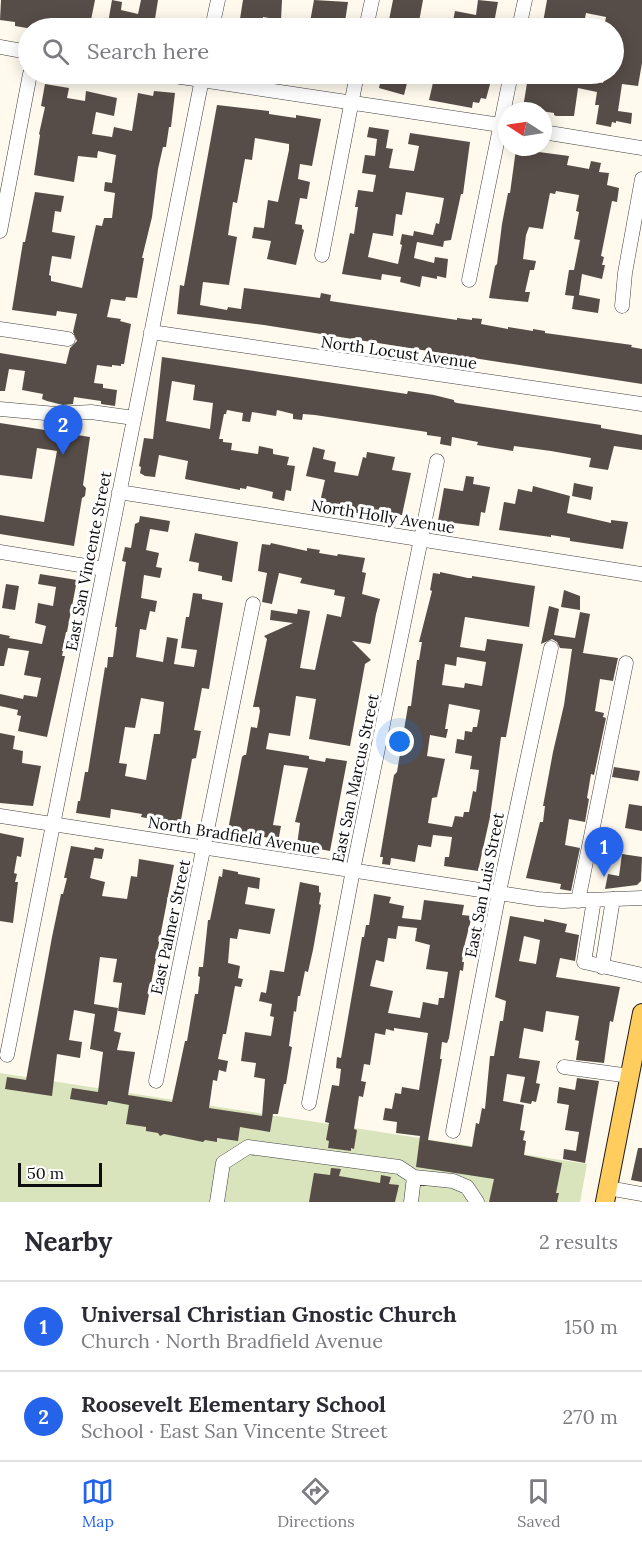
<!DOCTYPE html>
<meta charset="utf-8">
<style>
:root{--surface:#fff;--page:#f7f7f7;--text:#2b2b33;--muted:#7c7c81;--line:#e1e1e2;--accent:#2563eb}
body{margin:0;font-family:Lora,serif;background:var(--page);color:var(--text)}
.compass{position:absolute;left:498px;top:102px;width:54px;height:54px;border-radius:50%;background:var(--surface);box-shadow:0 3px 15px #0003;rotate:282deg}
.scale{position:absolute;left:18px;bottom:15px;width:84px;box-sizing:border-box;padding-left:6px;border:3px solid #0d0d0d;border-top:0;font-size:16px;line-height:21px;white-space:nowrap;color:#0d0d0d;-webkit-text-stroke:4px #fff;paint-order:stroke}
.you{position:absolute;left:400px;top:742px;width:21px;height:21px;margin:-15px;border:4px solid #fff;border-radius:50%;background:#1a73e8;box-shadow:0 0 0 9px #1a73e833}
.badge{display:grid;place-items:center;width:39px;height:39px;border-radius:50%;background:var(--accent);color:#fff;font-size:20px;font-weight:700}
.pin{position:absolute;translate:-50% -50px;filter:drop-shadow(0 2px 3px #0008)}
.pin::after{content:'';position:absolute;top:32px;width:21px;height:18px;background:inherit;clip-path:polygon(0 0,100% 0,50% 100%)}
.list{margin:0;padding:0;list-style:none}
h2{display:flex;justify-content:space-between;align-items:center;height:78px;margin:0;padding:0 24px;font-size:26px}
h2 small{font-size:20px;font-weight:400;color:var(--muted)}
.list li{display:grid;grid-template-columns:39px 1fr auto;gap:18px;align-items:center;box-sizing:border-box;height:90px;padding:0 24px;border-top:2px solid var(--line)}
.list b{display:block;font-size:22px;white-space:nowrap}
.list p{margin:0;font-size:20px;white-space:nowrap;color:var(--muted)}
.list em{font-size:20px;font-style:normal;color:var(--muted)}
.icon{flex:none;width:33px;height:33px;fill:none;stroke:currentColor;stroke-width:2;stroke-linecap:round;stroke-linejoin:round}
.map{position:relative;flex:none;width:642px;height:1202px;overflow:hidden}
.search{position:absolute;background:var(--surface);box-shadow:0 3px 15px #0003;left:18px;right:18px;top:18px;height:66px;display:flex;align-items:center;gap:15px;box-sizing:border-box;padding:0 21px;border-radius:33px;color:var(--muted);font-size:22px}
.sheet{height:258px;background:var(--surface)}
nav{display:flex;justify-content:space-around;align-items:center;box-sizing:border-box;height:84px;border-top:2px solid var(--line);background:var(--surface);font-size:16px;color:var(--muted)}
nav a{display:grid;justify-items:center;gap:3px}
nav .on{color:var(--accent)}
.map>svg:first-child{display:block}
.cemetery{fill:#d9e3bc}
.building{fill:#574d48;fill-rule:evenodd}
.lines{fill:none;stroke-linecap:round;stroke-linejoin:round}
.minor-casing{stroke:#404040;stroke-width:15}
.major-casing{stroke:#1e1e1e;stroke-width:20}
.minor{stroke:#fff;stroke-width:14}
.major{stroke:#ffcd5d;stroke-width:18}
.labels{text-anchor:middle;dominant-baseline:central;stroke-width:6;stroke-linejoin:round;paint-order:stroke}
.street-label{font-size:16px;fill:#0d0d0d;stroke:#fff}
</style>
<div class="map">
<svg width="642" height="1202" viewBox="0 0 642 1202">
<rect width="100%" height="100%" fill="#fffaed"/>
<path class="cemetery" d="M0,1073L587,1164L580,1202H0Z"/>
<path class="building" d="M1,0H95L91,20L108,23L112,0L122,2L121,10L138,14L141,0H158L155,19L173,22L174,18L189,20L187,28H148V26L131,23L130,28H27L15,26V22L0,20Z
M243,0H282L281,20L263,17L262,28L239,25Z
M314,0L348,2L344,28H291L292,19L310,22Z
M393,0H423L418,27L389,20Z
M478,0L498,2L493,28H464L465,23L453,21L455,11L476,15Z
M547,0H642V63L638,86L622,84L618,111L632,113L631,124L616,121V123L612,122L611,127L596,124L599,105H595L597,92L578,88L574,116H556L554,115V113L523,108L527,83L522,82L524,74H576L575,79L603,83L605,74H614L618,36L614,35V28H604L606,17L586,13L583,28H542Z
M382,74H403L402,81L407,83L404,95L379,88Z
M435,74H454L453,79L480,84L481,75L492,77L486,99L481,98L479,103L473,102L472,108L429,100Z
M45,84L69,88L67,98L85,101L86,91L117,98L114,116L96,112L92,134L112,137L114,127L132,131L138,93L153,96L154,91L175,93L171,127H169L166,147H163L158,169L152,217L142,258H144L137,298L126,297L125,301L111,299L107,317L121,319L120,321L131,324L124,364H121V366L112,365V367L97,365L94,383L103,384V388L117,390L115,406L101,404V401L74,397L73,404L63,405L47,401L42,399L43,394L22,390L25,371L9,369L5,391H0V353L66,364L70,348L77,341L73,332L77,314L57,311L56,316L12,310L23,242H25L35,192L64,196L61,212L55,211L52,232L75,236L71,259L52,256L49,275L51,276V281L82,288L96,225L102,226L104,218H112L115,193L104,191L105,182L112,183L116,155L98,151L97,158L78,156L74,182L34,175L40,135L39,134L45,107L41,106Z
M217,105L269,111V114L289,117L296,118V115L321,119L312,166L300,164L298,179L310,182L307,199L300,198L295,224L302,225V229L304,230L296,265L267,259L271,241L252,238L254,227L264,228L268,200L278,202L289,150V144L255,138L252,160L245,159L237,203L233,202L228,235L237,237L229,285L203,282L200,305L227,310L228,307L241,309L244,288L320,298L321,293L331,295L330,301L457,320V318L472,320V318L482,319L481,324L508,329V327L533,331V329L545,331V333L632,345L631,347L642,349V384L467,357L465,367L460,356L264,325L177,314L180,285L184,286Z
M369,127L389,130L386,148L393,149L389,168L414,171L419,146L408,144L410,133L470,142L463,194H461L451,240L444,241L443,247L417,242L414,258L434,263L435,257L448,259L446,278L437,276V279L422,276L420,287L400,282L401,277L382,274L381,280L342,274L350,233L354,234L358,207H355L358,190L373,192L376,175L362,173L365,155L375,156L377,139L367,137ZM406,192L444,198L439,224L436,223L433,235L414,231L413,236L402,234L400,244L402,245L398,264L368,257L373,233L393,236L396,214L402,215Z
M516,149L569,156L567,165L589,169L591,161L601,163L599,172L609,173L607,185L619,188L617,202L612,201L601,256L604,257L602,265H605L602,279L582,274L579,295L600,299L598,313L572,309L574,296L565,295L569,270H574L580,240L574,239L579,212L576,211L579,195L556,191L555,194L550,193L543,229L529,227L526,235L523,259L536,261L534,270H530L525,292H530L528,302L489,298L495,266L497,264L502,224L508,193H510Z
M162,357L407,394L408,391L434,395L454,400V402L457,403L601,425V428L642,435V450L614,446L608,470L589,467L591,458L551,451L514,446L513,451L477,445L478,442L452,437L451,446L440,444L441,437L427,435V432L315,415L303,414L302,420L293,419V414L277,410L276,416L252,412L250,422L242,421L243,413L227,410L226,414H224L219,439H223V442L232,443L231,450L258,454L259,446L273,449V454L289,457L287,465L295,466L291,491L286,490L284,501L272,498L273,492L247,486L246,489L240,488V490L185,479L188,461L159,455L155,477L145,476L140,473L141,467L139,466L144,438L153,439ZM172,381L195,385L193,400L213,403L210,429L166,421Z
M0,423L90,437L83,485L86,488L85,496L82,498L74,546L0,534V515L44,522L57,451L37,448L32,479L0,475Z
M313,447L325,450L323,459L336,462L334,472L358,476L363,457L366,458L367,452L395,457L392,470L411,473L402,515L379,513L376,514L375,516L345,511V508L320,502L325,480L306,476Z
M466,476L474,477L473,484L490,487L485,513L481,512L479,526L438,521L444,488L463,491Z
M574,483L593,487L591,500L572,496Z
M533,486L570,496L567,513L611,523V520L628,522L623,549L570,541V538L551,535V537L499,530L504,502L515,504L518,489L532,492Z
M140,516L170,521L168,532L150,529L146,550L159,553L156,567L162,568L160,578L144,575L141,598L157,601L155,612L150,611L146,630L140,629L136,657L163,662L167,637L178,639L174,664L194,667L197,650L181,648L186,617H189L193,593L202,594V599L223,603L209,689L202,688L194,730L201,731L196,758L192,759L181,820L179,819L177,828L161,825L162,821L141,817L142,814L111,809L110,818L76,813L78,801H80L85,772H88L105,667L107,668L108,657H113L117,627H115L126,562L122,561L125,547L131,548L135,524L139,522ZM141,698L164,702L160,734H154L146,780L125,776L127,764L119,763L125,727L135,728Z
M195,533L238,542L232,582L222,580V576L198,571L199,563L189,561Z
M271,543L307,551V548L320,550L319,553L337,556L338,554L365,558L362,572L366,573L362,594L380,599L376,614L371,642L370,644L352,641L371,660L365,664L350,746L309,739L316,699L296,696L290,736L269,733L266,749L309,756V759L325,762L326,758L347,761L330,851L297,845L300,823L295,822L308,768L284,765L273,825L281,826L278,842L269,841V838L264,837V835L246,832L245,838L227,835L242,757L244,755H246L251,727L257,728L260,711L259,707H253L267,639L264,636L293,623L270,620L271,610L297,614L298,609L310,611L300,668L315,670L327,614L341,617L345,597L334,595L335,590L300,583L302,578L279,573L272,604L262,602L267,573L258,571L260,556L262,544L270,545Z
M440,572L468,578H472V576L535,586L529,627L465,617L460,647L485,651L487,639L523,644L506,737H501L490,817L478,871L444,866L445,857H449L452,837L433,835L431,847L418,845L415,862L391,858L390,865L382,864L383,857H380L394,775L397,772L408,706H411L417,660H419L422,642H419L432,591L430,590L433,573L440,574ZM457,657L486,662L482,686L465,683L464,688L442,685L445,664L456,666ZM449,704L480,710L477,727H473L472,732L465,731L464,740L457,739L455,753L472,756L470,769L479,770L476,792L473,791L469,812H464L463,817L455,816L452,827L428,823L432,798L437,797L445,759L427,756L430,735L446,738L448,729H445Z
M40,574L77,580L67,632H66L62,651H63L62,656H65L47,737L18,731L21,716L17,715L18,710L0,706V694L23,699L24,695L37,697L41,678L24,675L29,651L8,648L4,666H0V634L10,636L9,638L42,644L46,626L35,623L38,603L53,606L56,587L38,584Z
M6,584L19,586L15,610L2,608Z
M564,590L580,596V610L561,607Z
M549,606L559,609L554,635L575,638L580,612L590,614L583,653L618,658L613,681L600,679L595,711L604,713L603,717L606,718L594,775L591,774L587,798L589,799L585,822L569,819L565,845L580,848L571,891L560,889L561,884L526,878L540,822H543L545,806H543L553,752L564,705L572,649L560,648L557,642L552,639L541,644Z
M0,733L15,736L13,749L23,751L22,763L41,766L33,806L0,803Z
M614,767L640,771L638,781L612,777Z
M629,804L642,806V831L625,828Z
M0,833L24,838L21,857L17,856L14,873L17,874L15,882H18L13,923L0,921Z
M71,846L94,850L95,847L104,849L102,859L94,858L90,878L105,882L102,896L127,899L131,876L137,877L139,859L174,865L145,1015L118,1011L122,983L113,982L117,959L100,957L94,1004L118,1008L114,1031L121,1033L117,1050L135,1052L128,1095L172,1102L185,1041H187L195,994H198L200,977L198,976L199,967H203L208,920H210L219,876L222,877L223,869L238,872V874L260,878L259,889L248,887L245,904L275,909L270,934L239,929L237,939L230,938L228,963L240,966L238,978L243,979L241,987L235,986L226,1034H223L218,1059L228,1061L226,1072L219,1070L217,1081L213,1080L209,1108L262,1116L265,1079L254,1077L256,1063L241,1061L245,1032L271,1036L274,1017L270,1016L272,1004L259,1001L261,992L266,993L270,970L284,972L300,882L319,886V892L321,893L319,904L321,905L313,950L308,972L305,971L300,996H298L296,1012L294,1011L289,1046L292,1047L286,1084H284L278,1114H273L270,1132L240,1127L238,1141L217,1138V1142L205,1140L203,1142L164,1134L160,1136L158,1133L146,1131V1127L126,1124L129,1105L108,1101L107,1105L70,1099L72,1088L98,1092L103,1052L90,1049L95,1014L74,1010L69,1040L82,1042L80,1058L57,1054L52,1096L5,1089L7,1077L26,1080L52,937L61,894H63L67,878H64Z
M622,854L642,857L641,881L637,885L605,889L608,874L619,876Z
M374,894L391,897L389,903L404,906L402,918L421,920L424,900L464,905L462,915L472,916L465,943L462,962H464L463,971L460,970L449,1038L447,1043L442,1042L440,1059H442L428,1140L472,1147L476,1123L479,1124L482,1108L485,1109L490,1056H494L500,1021H503L506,1001L495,997L510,916L544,922V919L567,924L565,932L579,935L575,961L560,958L556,977L620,987L613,1022L610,1021L604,1063L576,1060L579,1041L575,1040L579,1016L546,1011L543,1032L524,1028L519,1058L540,1061L536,1083L540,1084L536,1102L532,1101L531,1104L520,1102L525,1077L507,1074L503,1101L524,1105L520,1130L525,1131L523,1140L526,1141L524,1155L562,1163L556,1193H559L557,1202H489L494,1179L416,1167L420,1136L396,1133L397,1122L383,1120L385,1108L392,1109L395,1093L401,1094L402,1087L419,1090L428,1033L394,1028V1031L386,1029L385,1035L375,1033L370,1065L364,1064L361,1081L366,1082L363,1097L359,1096L354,1129L357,1130L354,1149L351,1148V1151L328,1148L329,1141L326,1140L329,1123L325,1122L327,1111L332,1085L339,1086L341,1069L336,1068L337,1057L341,1058L362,937H364L366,925H369ZM398,926L417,928L415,941L430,945L426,969L448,972L444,998H439L438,1005L423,1002L420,1018L388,1013L393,991L370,986L376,960L384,962L388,938L396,939ZM524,936L540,940L536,964L519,961Z
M577,1078L599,1081L585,1163L563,1159L564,1149L576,1151L579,1132L565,1130L569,1105L557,1103L559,1087L575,1090Z
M638,1148H642V1182L631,1180Z
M331,1168L341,1169L339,1176L380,1183L381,1175L391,1177L389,1184L399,1185L395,1202H309L314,1173L330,1175Z"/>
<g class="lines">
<defs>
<path id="minor" d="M212,28L218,0
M366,28L372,0
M519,28L525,0
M0,47L28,52
M161,74L507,126
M543,132L642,148
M0,231L30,74
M322,255L357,74
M469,280L511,74
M622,306L625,273L642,179
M0,329L68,339
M151,332L642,404
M0,409L56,414L91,412L134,418
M119,492L642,574
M0,552L104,569
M0,816L538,899L562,901L642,898
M594,900L584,962L642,975
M578,901L626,663
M602,967L613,899
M7,1055L203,74
M564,1067L630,1076
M156,1081L253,604
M309,1103L353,870L437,461
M453,1131L499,892L551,648
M608,1188L642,1194
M217,1202L223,1163L248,1147L399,1167L414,1177
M411,1202L414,1177L453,1181L467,1187L477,1202"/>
<path id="major" d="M605,1202L642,1013"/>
</defs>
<use href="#minor" class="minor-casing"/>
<use href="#major" class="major-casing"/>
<use href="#minor" class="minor"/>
<use href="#major" class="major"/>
</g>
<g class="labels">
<g class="street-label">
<text transform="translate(399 352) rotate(8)">North Locust Avenue</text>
<text transform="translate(383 516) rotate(9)">North Holly Avenue</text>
<text transform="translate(88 561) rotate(-79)">East San Vincente Street</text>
<text transform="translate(355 778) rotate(-78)">East San Marcus Street</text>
<text transform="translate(234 835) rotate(9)">North Bradfield Avenue</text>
<text transform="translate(484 885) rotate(-79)">East San Luis Street</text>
<text transform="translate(170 927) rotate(-78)">East Palmer Street</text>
</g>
</g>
</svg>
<svg class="compass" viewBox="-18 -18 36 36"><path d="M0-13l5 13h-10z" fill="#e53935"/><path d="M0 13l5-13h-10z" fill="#7c7c81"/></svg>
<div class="scale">50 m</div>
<div class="you"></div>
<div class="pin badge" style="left:604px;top:877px">1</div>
<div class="pin badge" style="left:63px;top:455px">2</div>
<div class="search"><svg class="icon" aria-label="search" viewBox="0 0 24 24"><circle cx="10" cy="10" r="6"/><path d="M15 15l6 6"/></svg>Search here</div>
</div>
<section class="sheet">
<h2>Nearby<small>2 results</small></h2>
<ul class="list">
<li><span class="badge">1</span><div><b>Universal Christian Gnostic Church</b><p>Church · North Bradfield Avenue</p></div><em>150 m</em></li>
<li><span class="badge">2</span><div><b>Roosevelt Elementary School</b><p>School · East San Vincente Street</p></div><em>270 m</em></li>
</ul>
</section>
<nav>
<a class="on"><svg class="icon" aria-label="map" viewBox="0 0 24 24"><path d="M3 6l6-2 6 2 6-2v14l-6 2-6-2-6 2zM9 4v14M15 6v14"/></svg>Map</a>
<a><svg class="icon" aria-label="directions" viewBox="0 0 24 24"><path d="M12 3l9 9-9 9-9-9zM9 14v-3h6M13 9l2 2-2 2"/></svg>Directions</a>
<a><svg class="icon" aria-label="saved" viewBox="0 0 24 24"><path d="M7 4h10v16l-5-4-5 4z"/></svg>Saved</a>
</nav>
